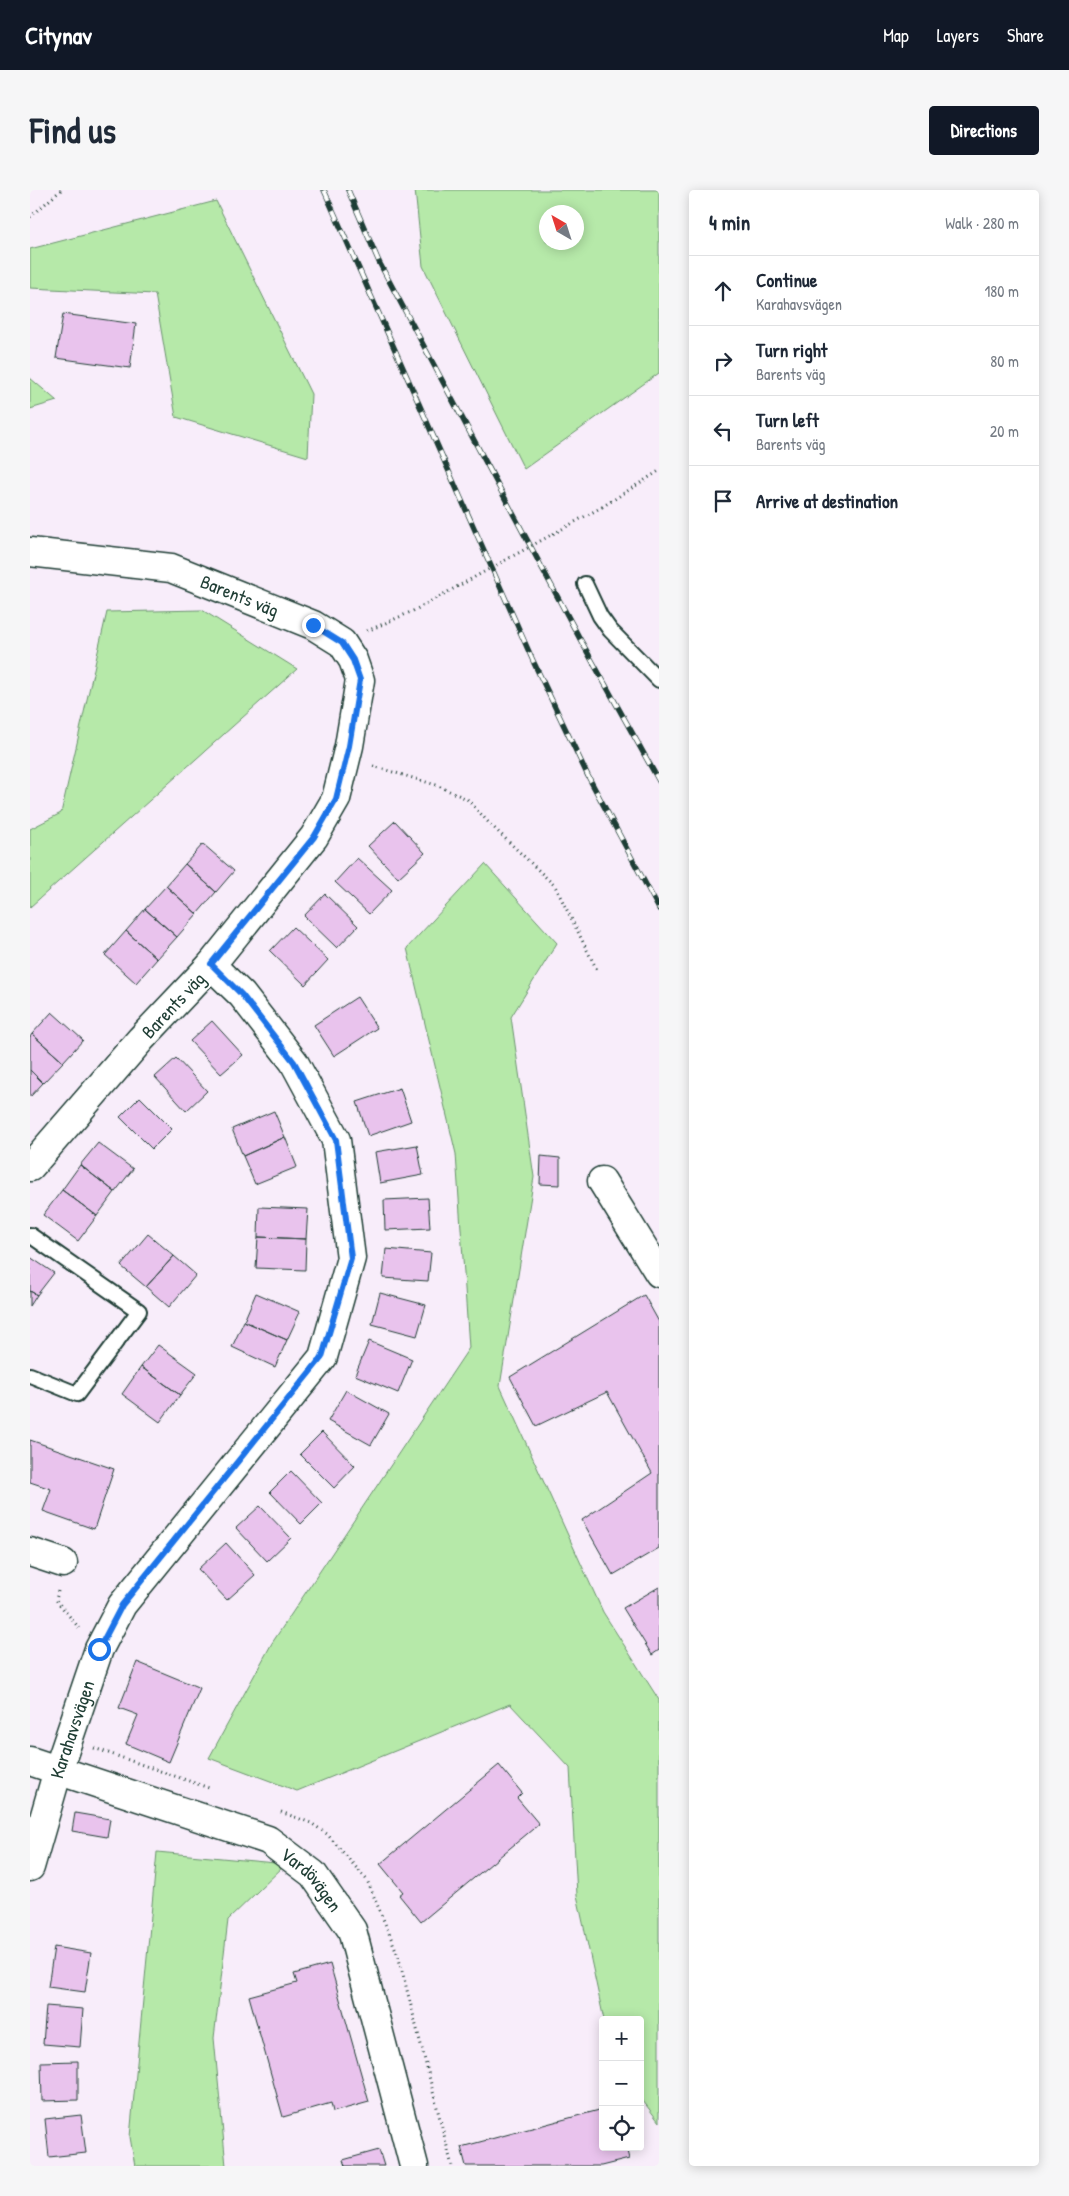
<!DOCTYPE html>
<meta charset="utf-8">
<style>
:root{--surface:#fff;--page:#f6f6f7;--text:#1f2937;--muted:#747a83;--line:#e0e1e3;--accent:#111827}
body{margin:0;font-family:"Patrick Hand",sans-serif;background:var(--page);color:var(--text)}
.controls{position:absolute;right:15px;bottom:15px;display:grid;overflow:hidden;border-radius:5px;box-shadow:0 2px 12px #0003}
.controls button{width:45px;height:45px;display:grid;place-items:center;padding:0;border:0;border-bottom:1px solid var(--line);background:var(--surface);color:var(--text);font:25px sans-serif}
.compass{position:absolute;left:509px;top:15px;width:45px;height:45px;border-radius:50%;background:var(--surface);box-shadow:0 2px 12px #0003;rotate:321deg}
.stop{position:absolute;width:15px;height:15px;margin:-11px;border:4px solid #1a73e8;border-radius:50%;background:#fff}
.stop.end{background:#1a73e8;border-color:#fff;box-shadow:0 1px 5px #0008}
.list{margin:0;padding:0;list-style:none}
h2{display:flex;justify-content:space-between;align-items:center;height:65px;margin:0;padding:0 20px;font-size:21px}
h2 small{font-size:16px;font-weight:400;color:var(--muted)}
.list li{display:grid;grid-template-columns:32px 1fr auto;gap:15px;align-items:center;box-sizing:border-box;height:70px;padding:0 20px;border-top:1px solid var(--line)}
.list b{display:block;font-size:19px;white-space:nowrap}
.list p{margin:0;font-size:16px;white-space:nowrap;color:var(--muted)}
.list em{font-size:16px;font-style:normal;color:var(--muted)}
.icon{flex:none;width:28px;height:28px;fill:none;stroke:currentColor;stroke-width:2;stroke-linecap:round;stroke-linejoin:round}
.map{position:relative;flex:none;width:629px;height:1976px;overflow:hidden;border-radius:5px}
header{display:flex;align-items:center;gap:30px;box-sizing:border-box;height:70px;padding:0 25px;background:var(--accent);color:#fff}
header strong{font-size:24px}
nav{display:flex;gap:28px;margin-inline-start:auto;font-size:18px}
.intro{display:flex;align-items:center;justify-content:space-between;box-sizing:border-box;height:120px;padding:0 30px}
h1{margin:0;font-size:35px}
.button{padding:12px 22px;border-radius:5px;background:var(--accent);color:#fff;font-size:18px;font-weight:700}
main{display:flex;gap:30px;padding:0 30px}
aside{flex:1;background:var(--surface);border-radius:5px;box-shadow:0 2px 12px #0003}
.map>svg:first-child{display:block}
.green{fill:#b6e9a9;stroke:#6a936e;fill-rule:evenodd}
.building{fill:#e9c3ed;stroke:#1f3d34}
.lines{fill:none;stroke-linecap:round;stroke-linejoin:round}
.service-casing{stroke:#1f3d34;stroke-width:18}
.minor-casing{stroke:#1f3d34;stroke-width:31}
.path{stroke:#1f3d34;stroke-width:3;stroke-dasharray:1 4;stroke-linecap:butt}
.service{stroke:#fff;stroke-width:14}
.minor{stroke:#fff;stroke-width:28}
.rail-casing{stroke:#1f3d34;stroke-width:5.5}
.rail{stroke:#fff;stroke-width:4;stroke-dasharray:11;stroke-linecap:butt}
.path-bridge{stroke:#1f3d34;stroke-width:3;stroke-dasharray:1 4;stroke-linecap:butt}
.route{stroke:#1a73e8;stroke-width:6}
.labels{text-anchor:middle;dominant-baseline:central;stroke-width:4;stroke-linejoin:round;paint-order:stroke}
.street-label{font-size:19px;fill:#1f3d34;stroke:#fff}
</style>
<header>
<strong>Citynav</strong>
<nav><a>Map</a><a>Layers</a><a>Share</a></nav>
</header>
<div class="intro"><h1>Find us</h1><a class="button">Directions</a></div>
<main>
<div class="map">
<svg width="629" height="1976" viewBox="0 0 629 1976">
<rect width="100%" height="100%" fill="#f8edfa"/>
<filter id="ink" filterUnits="userSpaceOnUse"><feTurbulence type="fractalNoise" baseFrequency=".02" numOctaves="2"/><feDisplacementMap in="SourceGraphic" scale="10" xChannelSelector="R" yChannelSelector="G"/><feConvolveMatrix kernelMatrix="1 2 1 2 8 2 1 2 1" color-interpolation-filters="sRGB"/></filter>
<g filter="url(#ink)">
<path class="green" d="M385,0H629V183L494,279L393,76ZM516,22H546V52H516Z
M186,11L281,204L278,267L146,227L125,104L0,98V59Z
M0,188L27,211L0,219Z
M172,420L267,479L0,717V639L31,623L77,422Z
M455,674L527,753L481,827L504,987L470,1196L573,1422L629,1510V1932L610,1907V1830H574L547,1705L540,1578L480,1514L267,1601L179,1568L242,1453L439,1158L426,964L377,758Z
M127,1662L256,1674L198,1730L184,1848L196,1976H105L100,1947Z"/>
<path class="building" d="M33,124L106,134L100,178L26,168Z
M365,631L395,663L368,688L338,656Z
M173,654L204,681L186,702L155,674Z
M327,668L362,700L339,724L305,692Z
M155,674L186,702L167,724L136,696Z
M136,696L167,724L147,747L115,719Z
M295,704L328,736L307,758L274,726Z
M115,719L147,747L127,769L96,741Z
M263,737L298,770L275,795L240,761Z
M96,741L127,769L106,793L75,765Z
M327,807L347,838L304,866L284,835Z
M22,822L53,850L33,872L2,844Z
M182,831L213,865L191,884L160,851Z
M2,844L33,872L13,893L0,880V847Z
M146,868L177,901L156,921L125,887Z
M0,880L13,893L0,907Z
M370,898L381,931L338,946L327,912Z
M110,907L142,939L122,959L90,927Z
M244,921L255,947L213,966L202,939Z
M255,947L267,977L225,994L213,966Z
M68,953L103,979L85,1002L50,975Z
M387,955L393,985L350,993L345,962Z
M511,966L530,968V995L510,994Z
M50,975L85,1002L67,1026L32,1000Z
M32,1000L67,1026L48,1051L13,1025Z
M398,1008L400,1038L355,1040L354,1010Z
M229,1017L278,1019L276,1049L228,1047Z
M118,1044L144,1066L116,1097L91,1076Z
M228,1047L276,1049L275,1080L226,1078Z
M356,1059L401,1063L398,1091L353,1088Z
M144,1066L166,1085L139,1117L116,1097Z
M0,1067L24,1083L7,1105L0,1101Z
M0,1101L7,1105L0,1116Z
M226,1103L270,1122L257,1150L214,1131Z
M350,1103L396,1115L387,1146L342,1134Z
M614,1105L629,1132V1358L583,1385L552,1330L622,1283L577,1202L506,1236L480,1187Z
M214,1131L257,1150L245,1177L202,1157Z
M339,1151L382,1169L368,1203L325,1185Z
M128,1155L167,1183L150,1205L111,1177Z
M111,1177L150,1205L130,1232L92,1204Z
M316,1200L359,1224L341,1255L298,1231Z
M292,1242L325,1276L304,1298L270,1264Z
M0,1250L84,1279L64,1339L13,1321L21,1299L0,1292Z
M261,1281L292,1313L271,1334L240,1302Z
M230,1316L261,1348L237,1371L206,1338Z
M196,1353L225,1385L197,1410L168,1379Z
M629,1397V1460L622,1465L593,1418Z
M107,1472L170,1498L139,1572L96,1554L108,1525L89,1518Z
M469,1575L492,1603L487,1608L509,1634L391,1732L369,1705L373,1702L350,1674Z
M45,1623L80,1629L77,1647L42,1641Z
M24,1757L61,1763L55,1802L18,1797Z
M300,1774L339,1912L303,1922L301,1913L253,1927L219,1806L267,1793L264,1784Z
M16,1816L53,1819L50,1857L13,1854Z
M48,1871V1910L12,1911L11,1872Z
M573,1919V1957H596L599,1969L571,1976H436L431,1957Z
M51,1925L56,1963L19,1967L15,1929Z
M349,1960L354,1976H315L313,1970Z"/>
<g class="lines">
<defs>
<path id="service" d="M555,394L570,426L580,440L629,490
M0,1045L109,1121L47,1204L0,1185"/>
<g id="minor">
<path id="s1" d="M0,362L141,378L283,435L312,453L323,470L330,490L319,556L306,609L284,647L181,775L111,849L0,977"/>
<path d="M572,991L629,1083"/>
<path d="M0,1362L33,1373"/>
<path id="s2" d="M0,1571L238,1650L283,1684L322,1740L384,1976"/>
<path id="s3" d="M0,1677L28,1580L69,1459L92,1415L293,1167L321,1068L306,950L264,872L212,805L181,775"/>
</g>
</defs>
<use href="#service" class="service-casing"/>
<use href="#minor" class="minor-casing"/>
<path class="path" d="M0,27L31,0
M572,317L629,281
M337,441L383,421
M343,576L406,595L437,609L460,634L525,696L568,782
M28,1401L26,1410L49,1438
M64,1558L179,1598
M251,1622L281,1633L297,1644L337,1690L368,1765L422,1976"/>
<use href="#service" class="service"/>
<use href="#minor" class="minor"/>
<defs>
<path id="rail" d="M294,0L504,473L558,586L629,719
M318,0L349,72L550,449L629,591"/>
</defs>
<use href="#rail" class="rail-casing"/>
<use href="#rail" class="rail"/>
<path class="path-bridge" d="M383,421L572,317"/>
</g>
</g>
<g class="lines" filter="url(#ink)">
<path class="route" d="M69,1459L92,1415L292,1167L321,1068L306,950L264,872L212,805L181,774L284,647L306,609L319,556L330,490L323,470L312,453L283,435"/>
</g>
<g class="labels">
<g class="street-label">
<text stroke="none"><textPath href="#s1" startOffset="216">Barents väg</textPath></text>
<text transform="translate(143 815) rotate(-47)">Barents väg</text>
<text stroke="none"><textPath href="#s3" startOffset="144">Karahavsvägen</textPath></text>
<text stroke="none"><textPath href="#s2" startOffset="310">Vardövägen</textPath></text>
</g>
</g>
</svg>
<div class="controls">
<button>+</button>
<button>−</button>
<button><svg class="icon" aria-label="locate" viewBox="0 0 24 24"><circle cx="12" cy="12" r="6"/><path d="M12 2v4M12 18v4M2 12h4M18 12h4"/></svg></button>
</div>
<svg class="compass" viewBox="-18 -18 36 36"><path d="M0-13l5 13h-10z" fill="#e53935"/><path d="M0 13l5-13h-10z" fill="#747a83"/></svg>
<div class="stop" style="left:69px;top:1459px"></div>
<div class="stop end" style="left:283px;top:435px"></div>
</div>
<aside>
<h2>4 min<small>Walk · 280 m</small></h2>
<ul class="list">
<li><svg class="icon" aria-label="ahead" viewBox="0 0 24 24"><path d="M12 20V5M6 11l6-6 6 6"/></svg><div><b>Continue</b><p>Karahavsvägen</p></div><em>180 m</em></li>
<li><svg class="icon" aria-label="right" viewBox="0 0 24 24"><path d="M7 20v-9h11M14 6l5 5-5 5"/></svg><div><b>Turn right</b><p>Barents väg</p></div><em>80 m</em></li>
<li><svg class="icon" aria-label="left" viewBox="0 0 24 24"><path d="M17 20v-9H6M10 6l-5 5 5 5"/></svg><div><b>Turn left</b><p>Barents väg</p></div><em>20 m</em></li>
<li><svg class="icon" aria-label="arrive" viewBox="0 0 24 24"><path d="M6 21V4h12l-3 4 3 4H6"/></svg><div><b>Arrive at destination</b></div></li>
</ul>
</aside>
</main>
